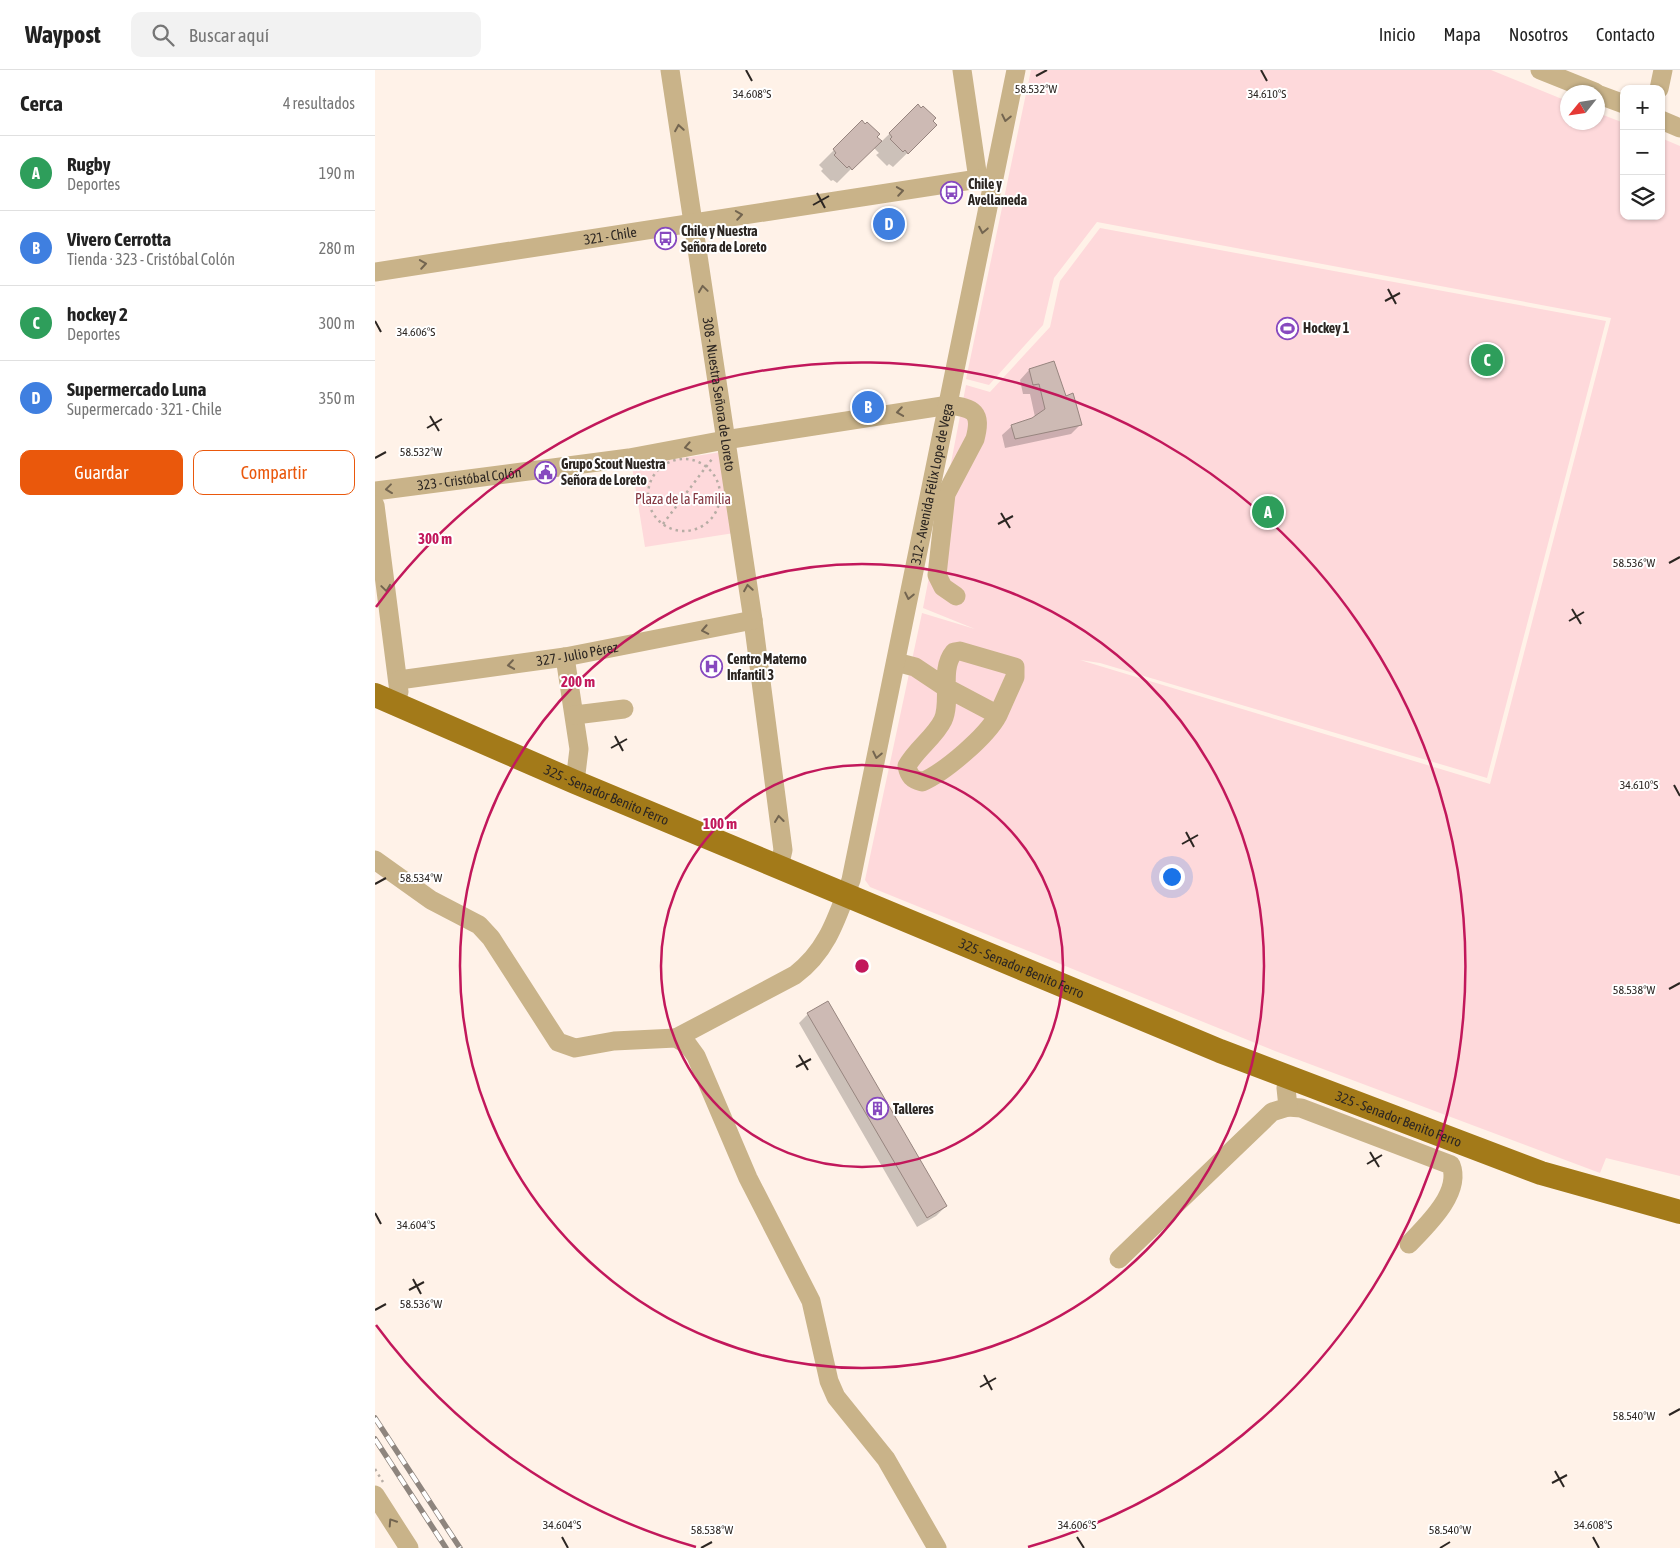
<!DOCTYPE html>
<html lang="es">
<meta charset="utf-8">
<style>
:root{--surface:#fff;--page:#f2f2f2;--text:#222;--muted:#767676;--line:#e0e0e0;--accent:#ea580c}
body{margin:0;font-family:"Asap Condensed",sans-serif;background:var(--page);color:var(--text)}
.controls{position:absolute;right:15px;top:15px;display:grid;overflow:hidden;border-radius:10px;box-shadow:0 1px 4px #0004}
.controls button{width:45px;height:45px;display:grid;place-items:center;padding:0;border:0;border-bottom:1px solid var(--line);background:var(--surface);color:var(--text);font:25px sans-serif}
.compass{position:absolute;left:1185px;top:15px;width:45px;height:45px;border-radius:50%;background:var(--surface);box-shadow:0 1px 4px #0004;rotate:240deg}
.you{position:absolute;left:796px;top:806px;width:18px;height:18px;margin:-12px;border:4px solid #fff;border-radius:50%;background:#1a73e8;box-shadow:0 0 0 8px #1a73e833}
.badge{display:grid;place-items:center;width:32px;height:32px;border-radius:50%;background:var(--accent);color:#fff;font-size:16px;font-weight:700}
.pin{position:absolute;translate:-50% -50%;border:2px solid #fff;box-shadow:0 1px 5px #0006}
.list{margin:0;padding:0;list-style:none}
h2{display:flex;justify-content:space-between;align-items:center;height:65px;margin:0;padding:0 20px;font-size:21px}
h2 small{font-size:16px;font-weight:400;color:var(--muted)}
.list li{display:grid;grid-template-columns:32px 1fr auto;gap:15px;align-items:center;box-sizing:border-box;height:75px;padding:0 20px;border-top:1px solid var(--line)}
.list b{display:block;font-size:19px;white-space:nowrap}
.list p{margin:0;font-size:16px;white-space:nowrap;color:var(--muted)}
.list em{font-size:16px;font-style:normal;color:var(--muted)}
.actions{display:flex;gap:10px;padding:15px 20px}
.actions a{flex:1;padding:11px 0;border:1px solid var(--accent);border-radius:10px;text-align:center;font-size:18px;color:var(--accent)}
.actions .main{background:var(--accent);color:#fff}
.icon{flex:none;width:28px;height:28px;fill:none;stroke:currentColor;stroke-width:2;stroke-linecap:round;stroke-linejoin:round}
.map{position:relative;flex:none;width:1305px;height:1478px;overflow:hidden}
header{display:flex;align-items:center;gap:30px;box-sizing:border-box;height:70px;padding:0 25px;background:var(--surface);border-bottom:1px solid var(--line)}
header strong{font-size:24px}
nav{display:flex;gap:28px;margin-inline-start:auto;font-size:18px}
.search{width:350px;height:45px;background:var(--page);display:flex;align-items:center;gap:12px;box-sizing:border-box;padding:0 18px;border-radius:10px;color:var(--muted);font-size:19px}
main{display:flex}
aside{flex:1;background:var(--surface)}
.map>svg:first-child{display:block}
.green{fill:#fed9db}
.shadow{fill:#0003}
.building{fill:#cdbab4;stroke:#97857f}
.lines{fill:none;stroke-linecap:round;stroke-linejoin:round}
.path{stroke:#b7ada5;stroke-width:2.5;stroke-dasharray:2.5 4;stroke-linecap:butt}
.minor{stroke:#c9b389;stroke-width:19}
.major{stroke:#a37a19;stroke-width:24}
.rail-casing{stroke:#8e857e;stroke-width:5.5}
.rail{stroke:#fff;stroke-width:4;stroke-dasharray:11;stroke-linecap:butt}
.oneway{stroke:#736550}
.ticks{fill:none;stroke:#2c2622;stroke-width:2}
.ring{fill:none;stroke:#c2185b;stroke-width:2.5}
.labels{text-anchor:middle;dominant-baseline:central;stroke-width:4;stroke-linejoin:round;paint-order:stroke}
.poi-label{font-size:14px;font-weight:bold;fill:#2c2622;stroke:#fff;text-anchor:start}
.street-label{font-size:14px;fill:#2c2622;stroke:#fff}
.park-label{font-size:14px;fill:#843741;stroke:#fff}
.ticks-label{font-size:12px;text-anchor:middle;fill:#2c2622;stroke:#fff;stroke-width:4;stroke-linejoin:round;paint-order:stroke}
.centre{fill:#c2185b;stroke:#fff;stroke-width:2.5}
.ring-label{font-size:15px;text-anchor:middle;font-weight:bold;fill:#c2185b;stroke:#fff;stroke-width:4;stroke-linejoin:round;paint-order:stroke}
</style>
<header>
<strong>Waypost</strong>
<div class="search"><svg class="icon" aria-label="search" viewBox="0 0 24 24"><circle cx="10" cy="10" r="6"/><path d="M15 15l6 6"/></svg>Buscar aquí</div>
<nav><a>Inicio</a><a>Mapa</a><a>Nosotros</a><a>Contacto</a></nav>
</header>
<main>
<aside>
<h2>Cerca<small>4 resultados</small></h2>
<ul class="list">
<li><span class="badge" style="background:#2e9e5b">A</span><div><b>Rugby</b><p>Deportes</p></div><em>190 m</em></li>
<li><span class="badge" style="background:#3f7fe0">B</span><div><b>Vivero Cerrotta</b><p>Tienda · 323 - Cristóbal Colón</p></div><em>280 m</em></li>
<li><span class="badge" style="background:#2e9e5b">C</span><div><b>hockey 2</b><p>Deportes</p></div><em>300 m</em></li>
<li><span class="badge" style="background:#3f7fe0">D</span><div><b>Supermercado Luna</b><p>Supermercado · 321 - Chile</p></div><em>350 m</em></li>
</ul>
<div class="actions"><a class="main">Guardar</a><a>Compartir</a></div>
</aside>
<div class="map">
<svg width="1305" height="1478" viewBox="0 0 1305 1478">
<rect width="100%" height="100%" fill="#fff2e8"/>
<path class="green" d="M656,0H1116L1192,31V52H1222L1223,43L1249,53V146H1286V68L1305,76V1106L1231,1088L1225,1103L900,981L495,817L490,810L547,543L600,559L548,538L591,315L615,322L675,257L685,211L725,158L1231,251L1112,708L725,593L705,590L1115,714L1236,248L722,152L679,208L668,255L614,315L591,309Z
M346,382L359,463L270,477L257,396Z"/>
<path class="shadow" d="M543,36L561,55L518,97L514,94L512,96L501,85L504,83L498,77L462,113L458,110L456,111L446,101L448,99L444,95L487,52L506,72Z
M654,300L690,327L706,354L696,364L630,378L627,365L637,356L660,347L655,324H648L645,310Z
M433,944L571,1136L561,1146L542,1157L424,953Z"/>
<path class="building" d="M543,34L546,38L548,36L561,48L558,51L562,55L533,84L530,80L528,82L515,69L517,67L514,63Z
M487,50L490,54L492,52L505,64L502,67L507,71L477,100L474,96L472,98L459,85L461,83L458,79Z
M679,291L691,326L698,323L707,355L640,369L636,355L657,348L670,339L664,314L658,315L654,299Z
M453,931L572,1136L552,1148L432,943Z"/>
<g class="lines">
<path class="path" d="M273 425a36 36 0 1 1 72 0a36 36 0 1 1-72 0Z
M288,454L337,389
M0,1399L8,1412"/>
<g class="minor">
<path id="s1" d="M295,0L378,550L408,780L404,797"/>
<path d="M587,0L603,109"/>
<path d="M1165,0L1220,22"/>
<path d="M1284,19L1288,0"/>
<path d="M1222,24L1249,34"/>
<path d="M1286,50L1305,58"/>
<path id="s2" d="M0,202L603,109L617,113"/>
<path id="s3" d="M0,421L254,388L350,370L574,335C599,338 607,342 600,369L571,424L562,505L568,517L581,526"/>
<path d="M0,435L24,622"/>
<path d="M190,587L204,679L200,712"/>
<path d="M521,592L540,597L570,617L623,645C612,666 570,702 547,712C537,709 534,706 532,696C541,679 560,667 568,650C577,630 564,600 579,582L585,581L640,597V607L623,645"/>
<path id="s4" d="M24,610L190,587L378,550"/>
<path d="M200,645L249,639"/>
<path d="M0,790L56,830L104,855L116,868L183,972L200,978L239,971L301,968L313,975L321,986L373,1108L436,1231L454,1311L461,1327L511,1389L562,1478"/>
<path id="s5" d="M301,968L420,905C453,880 462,847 476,810L641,0"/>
<path d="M913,1037L926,1038L1076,1095C1087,1123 1051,1156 1034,1174"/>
<path d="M744,1189L897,1042L913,1037L911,1018L915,1008"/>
<path d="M0,1425L34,1478"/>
</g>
<path class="major" id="s6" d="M0,625L200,712L845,981L1166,1103L1305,1142"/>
<defs>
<path id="rail" d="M0,1348L85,1478
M0,1369L71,1478"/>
</defs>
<use href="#rail" class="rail-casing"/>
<use href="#rail" class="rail"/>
</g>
<defs><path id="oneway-chevron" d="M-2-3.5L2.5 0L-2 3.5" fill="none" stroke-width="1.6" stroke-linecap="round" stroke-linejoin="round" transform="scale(1.25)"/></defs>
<g class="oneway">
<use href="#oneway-chevron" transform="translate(631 48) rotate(102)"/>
<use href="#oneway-chevron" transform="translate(304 58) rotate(-99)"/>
<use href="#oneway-chevron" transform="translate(525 121) rotate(-9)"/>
<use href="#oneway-chevron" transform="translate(364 145) rotate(-9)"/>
<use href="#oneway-chevron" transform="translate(608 160) rotate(101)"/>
<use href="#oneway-chevron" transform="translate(48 194) rotate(-9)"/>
<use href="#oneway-chevron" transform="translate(328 219) rotate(-98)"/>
<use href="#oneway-chevron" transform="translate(525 342) rotate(171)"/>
<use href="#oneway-chevron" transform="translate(313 377) rotate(169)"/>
<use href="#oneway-chevron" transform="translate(14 419) rotate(173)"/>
<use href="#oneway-chevron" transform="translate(11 518) rotate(82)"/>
<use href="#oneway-chevron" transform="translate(373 518) rotate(-99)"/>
<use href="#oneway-chevron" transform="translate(534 526) rotate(102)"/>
<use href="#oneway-chevron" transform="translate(330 560) rotate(169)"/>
<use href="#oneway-chevron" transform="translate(136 595) rotate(172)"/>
<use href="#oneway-chevron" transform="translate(502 685) rotate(102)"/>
<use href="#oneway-chevron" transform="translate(404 749) rotate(-97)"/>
<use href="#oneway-chevron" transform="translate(17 1452) rotate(-123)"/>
</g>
<path class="ticks" d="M371,0L377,11M886,0L892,11M661,6L672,0M442,123L450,138M438,135L454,126M1013,219L1021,234M1010,231L1025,223M0,251L6,262M55,346L64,361M52,358L67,349M0,388L11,382M626,443L635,458M623,454L638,446M1294,493L1305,487M1197,539L1206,554M1194,551L1209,542M240,666L248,681M236,678L252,669M1299,715L1305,726M811,762L819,777M807,774L823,765M0,814L11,808M1294,919L1305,913M424,985L433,1000M421,997L436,989M995,1082L1004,1097M992,1094L1007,1085M0,1143L6,1154M38,1209L46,1224M34,1220L49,1212M0,1240L11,1234M609,1305L617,1320M605,1317L621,1308M1294,1345L1305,1339M1180,1401L1189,1417M1177,1413L1192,1405M187,1467L193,1478M702,1467L709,1478M1218,1467L1224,1478M326,1478L337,1472M1065,1478L1075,1472"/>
<g class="ring">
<circle cx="487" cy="896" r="201"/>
<circle cx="487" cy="896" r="402"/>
<path d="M321 1477A604 604 0 0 1 1 1255M1 537A604 604 0 1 1 653 1477"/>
</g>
<defs>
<symbol id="bus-ring" viewBox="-11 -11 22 22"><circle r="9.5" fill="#fff" stroke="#8749bf" stroke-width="1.5"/><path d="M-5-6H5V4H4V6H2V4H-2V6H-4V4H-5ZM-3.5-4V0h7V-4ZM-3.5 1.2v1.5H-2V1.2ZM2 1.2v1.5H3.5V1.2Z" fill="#8749bf"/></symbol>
<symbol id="stadium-ring" viewBox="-11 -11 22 22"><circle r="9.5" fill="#fff" stroke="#8749bf" stroke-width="1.5"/><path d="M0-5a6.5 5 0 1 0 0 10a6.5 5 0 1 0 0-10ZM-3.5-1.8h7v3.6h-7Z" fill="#8749bf"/></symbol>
<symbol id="civic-ring" viewBox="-11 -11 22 22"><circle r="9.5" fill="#fff" stroke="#8749bf" stroke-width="1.5"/><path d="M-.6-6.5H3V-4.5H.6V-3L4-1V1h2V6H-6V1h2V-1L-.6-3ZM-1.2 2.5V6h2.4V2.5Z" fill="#8749bf"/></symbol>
<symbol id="hospital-ring" viewBox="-11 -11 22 22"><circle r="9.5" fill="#fff" stroke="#8749bf" stroke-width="1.5"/><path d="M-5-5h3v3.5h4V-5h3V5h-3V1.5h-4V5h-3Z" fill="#8749bf"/></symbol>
<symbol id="building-ring" viewBox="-11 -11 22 22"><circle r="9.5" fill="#fff" stroke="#8749bf" stroke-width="1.5"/><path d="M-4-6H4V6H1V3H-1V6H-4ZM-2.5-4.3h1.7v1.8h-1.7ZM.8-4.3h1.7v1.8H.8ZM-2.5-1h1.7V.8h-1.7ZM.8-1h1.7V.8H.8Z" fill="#8749bf"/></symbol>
</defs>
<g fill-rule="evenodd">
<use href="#bus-ring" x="564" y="110" width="25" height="25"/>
<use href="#bus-ring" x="278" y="156" width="25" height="25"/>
<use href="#stadium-ring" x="900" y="246" width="25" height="25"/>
<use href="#civic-ring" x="158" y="390" width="25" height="25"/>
<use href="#hospital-ring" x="324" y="584" width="25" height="25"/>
<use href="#building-ring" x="490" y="1026" width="25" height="25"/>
</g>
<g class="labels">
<g class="poi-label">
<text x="593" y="114">Chile y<tspan x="593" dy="16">Avellaneda</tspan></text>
<text x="306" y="161">Chile y Nuestra<tspan x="306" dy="16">Señora de Loreto</tspan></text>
<text x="928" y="258">Hockey 1</text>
<text x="186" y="394">Grupo Scout Nuestra<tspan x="186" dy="16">Señora de Loreto</tspan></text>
<text x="352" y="589">Centro Materno<tspan x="352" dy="16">Infantil 3</tspan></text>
<text x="518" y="1039">Talleres</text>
</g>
<g class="street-label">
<text stroke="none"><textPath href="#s2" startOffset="238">321 - Chile</textPath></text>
<text stroke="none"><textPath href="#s1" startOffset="328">308 - Nuestra Señora de Loreto</textPath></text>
<text stroke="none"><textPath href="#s3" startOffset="95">323 - Cristóbal Colón</textPath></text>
<text stroke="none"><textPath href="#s5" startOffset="651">312 - Avenida Félix Lope de Vega</textPath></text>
<text stroke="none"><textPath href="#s4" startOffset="180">327 - Julio Pérez</textPath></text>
<text stroke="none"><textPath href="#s6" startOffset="252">325 - Senador Benito Ferro</textPath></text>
<text stroke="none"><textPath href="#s6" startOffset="702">325 - Senador Benito Ferro</textPath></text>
<text stroke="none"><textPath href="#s6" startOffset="1108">325 - Senador Benito Ferro</textPath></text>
</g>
<g class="park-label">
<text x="308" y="429">Plaza de la Familia</text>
</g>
</g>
<g class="ticks-label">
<text x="661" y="23">58.532°W</text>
<text x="377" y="28">34.608°S</text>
<text x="892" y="28">34.610°S</text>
<text x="41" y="266">34.606°S</text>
<text x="46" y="386">58.532°W</text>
<text x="1259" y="497">58.536°W</text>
<text x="1264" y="719">34.610°S</text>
<text x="46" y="812">58.534°W</text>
<text x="1259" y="924">58.538°W</text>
<text x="41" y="1159">34.604°S</text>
<text x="46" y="1238">58.536°W</text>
<text x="1259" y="1350">58.540°W</text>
<text x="187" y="1459">34.604°S</text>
<text x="702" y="1459">34.606°S</text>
<text x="1218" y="1459">34.608°S</text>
<text x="337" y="1464">58.538°W</text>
<text x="1075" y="1464">58.540°W</text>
</g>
<circle cx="487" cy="896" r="8" class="centre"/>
<g class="ring-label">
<text x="60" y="474">300 m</text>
<text x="203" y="617">200 m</text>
<text x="345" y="759">100 m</text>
</g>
</svg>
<div class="controls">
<button>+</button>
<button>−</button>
<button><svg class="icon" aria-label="layers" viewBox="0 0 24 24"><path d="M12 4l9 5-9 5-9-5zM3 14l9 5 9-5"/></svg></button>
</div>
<svg class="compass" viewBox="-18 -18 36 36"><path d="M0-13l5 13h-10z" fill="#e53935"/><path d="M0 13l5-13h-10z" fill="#767676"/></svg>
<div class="you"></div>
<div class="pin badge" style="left:893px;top:442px;background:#2e9e5b">A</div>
<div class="pin badge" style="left:493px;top:337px;background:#3f7fe0">B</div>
<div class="pin badge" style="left:1112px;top:290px;background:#2e9e5b">C</div>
<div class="pin badge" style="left:514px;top:154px;background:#3f7fe0">D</div>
</div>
</main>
